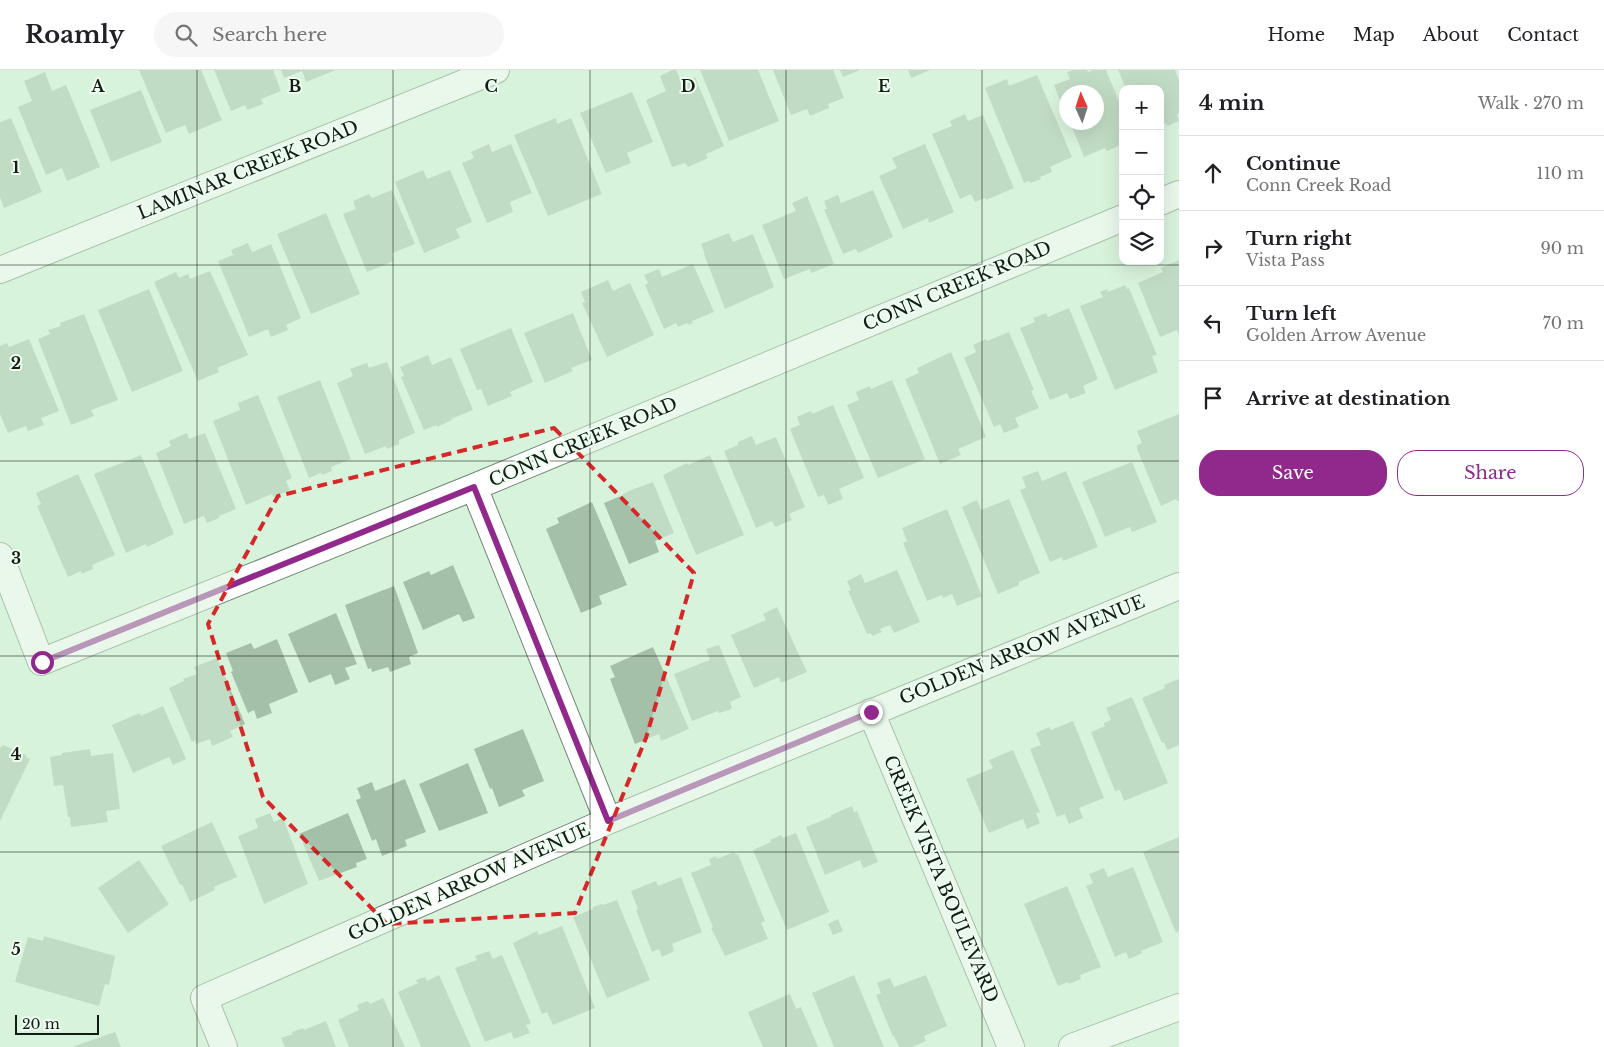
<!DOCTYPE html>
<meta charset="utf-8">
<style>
:root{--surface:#fff;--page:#f6f6f6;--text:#202124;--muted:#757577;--line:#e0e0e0;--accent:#91298d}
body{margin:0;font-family:"Libre Baskerville",serif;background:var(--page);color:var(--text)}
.controls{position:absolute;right:15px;top:15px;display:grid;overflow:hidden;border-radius:10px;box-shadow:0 5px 20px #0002}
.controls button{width:45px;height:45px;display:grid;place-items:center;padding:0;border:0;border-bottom:1px solid var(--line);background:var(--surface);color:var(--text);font:25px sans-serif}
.compass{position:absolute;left:1059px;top:15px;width:45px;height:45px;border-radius:50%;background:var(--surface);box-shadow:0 5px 20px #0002;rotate:357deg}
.scale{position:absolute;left:15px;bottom:12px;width:84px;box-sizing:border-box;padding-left:5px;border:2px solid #121c14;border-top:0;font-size:14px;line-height:18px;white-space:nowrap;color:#121c14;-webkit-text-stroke:4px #edfdef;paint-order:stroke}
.stop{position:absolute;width:15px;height:15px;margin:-11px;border:4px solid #91298d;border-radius:50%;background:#fff}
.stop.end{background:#91298d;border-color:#fff;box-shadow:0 1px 5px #0008}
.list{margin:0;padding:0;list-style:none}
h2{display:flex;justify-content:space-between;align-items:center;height:65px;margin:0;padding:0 20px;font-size:21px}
h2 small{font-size:16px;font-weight:400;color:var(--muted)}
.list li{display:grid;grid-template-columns:32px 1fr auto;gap:15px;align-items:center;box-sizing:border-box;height:75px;padding:0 20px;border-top:1px solid var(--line)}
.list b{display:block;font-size:19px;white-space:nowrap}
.list p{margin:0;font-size:16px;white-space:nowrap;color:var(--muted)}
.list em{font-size:16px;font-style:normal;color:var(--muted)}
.actions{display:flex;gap:10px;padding:15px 20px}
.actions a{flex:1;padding:11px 0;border:1px solid var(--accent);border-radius:20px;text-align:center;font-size:18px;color:var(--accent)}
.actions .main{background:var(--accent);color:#fff}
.icon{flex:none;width:28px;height:28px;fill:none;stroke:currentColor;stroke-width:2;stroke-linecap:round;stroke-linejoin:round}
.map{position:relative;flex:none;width:1179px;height:977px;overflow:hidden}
header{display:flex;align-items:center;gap:30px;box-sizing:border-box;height:70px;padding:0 25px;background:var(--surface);border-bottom:1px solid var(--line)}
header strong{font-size:24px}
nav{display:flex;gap:28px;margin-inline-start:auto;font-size:18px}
.search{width:350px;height:45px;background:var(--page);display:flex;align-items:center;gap:12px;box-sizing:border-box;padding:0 18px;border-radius:28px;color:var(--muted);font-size:19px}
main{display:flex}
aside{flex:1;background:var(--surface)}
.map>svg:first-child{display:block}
.building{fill:#a5c0a9}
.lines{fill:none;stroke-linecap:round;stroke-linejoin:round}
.minor-casing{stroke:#6d8671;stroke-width:28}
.minor{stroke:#fff;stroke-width:26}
.route{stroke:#91298d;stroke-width:6}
.marked{fill:none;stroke:#d62828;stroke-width:4;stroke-dasharray:10 6;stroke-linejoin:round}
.grid{fill:none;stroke:#121c14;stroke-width:1;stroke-opacity:0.55}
.labels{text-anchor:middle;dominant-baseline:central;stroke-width:4;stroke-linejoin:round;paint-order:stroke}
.street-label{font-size:18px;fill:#121c14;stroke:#edfdef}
.grid-label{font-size:16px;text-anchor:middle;font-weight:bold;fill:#121c14;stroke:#edfdef;stroke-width:4;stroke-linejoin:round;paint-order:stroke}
</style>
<header>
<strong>Roamly</strong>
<div class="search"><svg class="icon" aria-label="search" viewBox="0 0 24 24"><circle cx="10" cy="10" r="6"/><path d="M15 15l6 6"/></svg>Search here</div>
<nav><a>Home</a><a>Map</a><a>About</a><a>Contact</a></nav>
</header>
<main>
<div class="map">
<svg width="1179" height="977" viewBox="0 0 1179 977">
<rect width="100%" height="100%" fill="#d8f3dc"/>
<path class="building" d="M139,0H201L222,50L189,64L185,55L166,63Z
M214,0H273L281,21L261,29L263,34L247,40L245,35L231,41Z
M281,0H336L306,12L302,1L284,8Z
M672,0H676L682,13L695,7L724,76L706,84L708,88L688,97L685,93L672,97L646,30L666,21L660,6Z
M700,0H758L779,51L729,71Z
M773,0H833L844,28L828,34L829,38L810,46L807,39L791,45Z
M840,0H860L843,7Z
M908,0H930L911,8Z
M1074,0H1087L1088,2L1093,0H1106L1123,41V72L1119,73L1120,75L1107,81L1105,78L1084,87L1070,52H1096V22H1066V45L1054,15L1070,9L1067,2Z
M1118,0H1175L1179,10V43L1177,44L1179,51L1167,56L1166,53L1160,56V19H1126Z
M45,2L52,21L66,15L100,97L67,111L62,98L46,105L18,37L32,31L24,11Z
M1037,5L1072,87L1050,97L1052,102L1040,107L1041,109L1030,113L1029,111L1024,113L985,18L1007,9L1009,16Z
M141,20L162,72L111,92L90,40Z
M632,22L653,72L627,83L631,93L606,103L580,43Z
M965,44L968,51L983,45L1014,118L986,130L985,128L975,132L971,124L960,129L932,64L952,56L950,51Z
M11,48L42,122L4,138L0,127V52Z
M556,48L557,54L571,48L602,124L548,146L514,65Z
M489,74L492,82L511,74L532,123L510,132L513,142L487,153L462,93L474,88L471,82Z
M925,74L954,142L929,153L928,148L903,159L879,106L897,98L892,88Z
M423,100L427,109L450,100L472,152L456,159L460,168L424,183L395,112Z
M392,120L415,174L392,183L394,191L367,202L343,144L356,139L353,131L369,124L372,128Z
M873,120L893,167L858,183L856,179L843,184L824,139H827L824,131L838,125L841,133Z
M807,126L834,194L811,203L810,199L784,209L762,155L796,141L792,133Z
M326,143L360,224L311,244L277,164Z
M729,163L733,172L753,164L774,217L725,239L704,184H705L701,174Z
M248,173L252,182L271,174L301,248L286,255L288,260L271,267L268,259L249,267L218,191L233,185L231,180Z
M1179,190V265L1177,260L1160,267L1138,213L1163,202L1161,198Z
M693,194L714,242L692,251L693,253L688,255L687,253L678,257L676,253L664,259L645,215L648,213L644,205L659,199L662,207Z
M210,201L248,285L217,298L219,302L198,311L154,212L176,202L179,208L188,204L190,209Z
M608,210L613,221L630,213L654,265L607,287L582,233L585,232L581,222Z
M1125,215L1127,219L1129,218L1157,285L1152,286L1158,302L1115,320L1080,236L1103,227L1100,222L1107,219L1108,222Z
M149,219L183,301L132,322L98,240Z
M1069,238L1098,309L1083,316L1086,323L1070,329L1067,323L1050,330L1020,258L1035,252L1033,248L1046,243L1048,247Z
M573,243L592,290L571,298L573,301L545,313L524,263Z
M84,244L118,330L91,340L94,346L71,355L38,269L50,264L48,260L61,256L60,253Z
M511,258L533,312L510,322L512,326L488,336L481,319L477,320L460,279Z
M1009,262L1034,320L1031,321L1039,338L1015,348L1019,357L1004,363L1000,354L994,357L964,288L976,282L973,275L986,269L987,271Z
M29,269L59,341L41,348L44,355L28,361L26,356L8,363L0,344V276L7,273L9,277Z
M951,282L986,367L958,379L961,385L940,394L905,309L919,303L917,298Z
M428,285L432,295L451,287L473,340L451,349L452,350L437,357V355L424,360L401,307L404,306L400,297Z
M387,292L415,363L399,370V374L387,379L386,376L365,384L337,313L353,306L350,299L367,293L369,298Z
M320,310L351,389L331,397L332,401L322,405L321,403L309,408L277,327Z
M892,310L925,389L878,408L847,335L859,330L856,322L870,316L871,319Z
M258,325L292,408L286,411L290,420L273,427L272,424L246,435L213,351L240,340L238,333Z
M833,335L864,408L839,419L843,429L828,435L824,425L818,427L790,359L800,355L797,347L811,341L812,344Z
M1179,344V431H1177L1176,429L1161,436L1137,379V375L1142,373L1137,361Z
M187,363L189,369L205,363L236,439L219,446V448L207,453L204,446L184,454L156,383L171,376L169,371Z
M752,366L756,375L776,367L805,437L789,444L792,450L775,457L772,451L756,458L724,381L738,375V372Z
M141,385L174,464L147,477L146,474L126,483L94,404Z
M710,385L744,465L696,485L663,405L687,393L688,395Z
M1132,392L1157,452L1132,462L1130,457L1105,467L1082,412Z
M1038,401L1042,411L1066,401L1098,477L1063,491L1062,487L1050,492L1020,420L1026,418L1022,407Z
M78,404L115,485L92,495L93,499L82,504L81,501L68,507L37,436L41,434L36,423Z
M653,412L674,463L655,471L659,482L629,494L604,433L623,425V424L631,420Z
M1009,429L1040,503L1019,512V515L998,524L962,437L977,430L981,440Z
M592,432L627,515L599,526L602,534L581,543L546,459L559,453L557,448Z
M947,439L982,526L957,536L952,524L943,528L942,525L927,531L903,473L907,471L902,458Z
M453,495L475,548L463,552L459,544L423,560L403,512L429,501L431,505Z
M897,500L920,552L894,563L890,555L880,559L882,562L872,566L871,563L867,564L848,521L851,520L847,511L861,504L865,513Z
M394,516L418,583L409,587L411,594L390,602L388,597L372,602L371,598L368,599L345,535Z
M777,537L807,602L781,613L779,607L754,618L731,565L766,550L763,544Z
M336,543L357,594L345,598L350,609L335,615L331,604L309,613L288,564Z
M277,569L298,622L269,634L272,643L257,649L254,640L248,643L231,602L233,601L226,583L251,573L254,579Z
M719,575L741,627L730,632L732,638L729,640L719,643L718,641L692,651L674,604L710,590L706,579Z
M653,577L689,659L661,671L659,664L635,674L610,609L615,607L610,596Z
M217,588L245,654L230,661L233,667L212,676L210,669L196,674L195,670L192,672L169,618L184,611L183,609L197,604L194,597Z
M1179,609V675L1167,680L1164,672L1162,673L1142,628L1165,618L1164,615Z
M1132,627L1168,713L1124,731L1120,720L1115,721L1091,662L1105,656L1104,653L1111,650L1106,638Z
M163,636L186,689L173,695L169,687L133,703L112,655L140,643L141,646Z
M1073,651L1104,728L1079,738L1083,748L1069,754L1065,744L1057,747L1030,679L1041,675L1036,663L1049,657L1051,660Z
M523,659L544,711L522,720L525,726L499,737L492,718L490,719L474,679Z
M3,675L26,685V687L30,689L0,751V678Z
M90,679L91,686L113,683L120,739L106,741L108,752L71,757L70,747H68L63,715L54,716L50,687L62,685V683Z
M1013,680L1040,742L1036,743L1040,753L1027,759L1023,749L989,763L966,709L993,698L989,690Z
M468,693L488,743L439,761L419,714Z
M405,709L426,762L405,770L407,776L382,786L376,769L372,771L356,730L361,728L357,718L372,712L375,721Z
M852,736L854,742L857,741L878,792L863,798L860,790L825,805L806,757L831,747V745Z
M270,743L274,752L283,748L308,814L264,834L238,766L258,758L255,749Z
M348,743L367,789L356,793L357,797L319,811L299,764Z
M212,752L237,807L214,817L215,820L190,832L182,814L180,815L161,776Z
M796,763L829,842L787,860L753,780L771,772L770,770L781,765L783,768Z
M1179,767V861L1176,863L1143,782Z
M734,782L736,785L738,784L765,851L761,853L768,869L725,886L711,858L713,857L691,803L711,795L709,789L716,786L717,789Z
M139,790L169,834L128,863L98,818Z
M1133,797L1163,872L1141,881L1142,883L1129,889L1126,882L1115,887L1086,816L1093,813L1089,804L1104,798L1108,807Z
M681,807L702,862L672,874L674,881L662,887L659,879L652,882L636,840L638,839L631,821L656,811L658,816Z
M1067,816L1101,897L1080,905L1081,909L1069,914L1068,912L1058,916L1024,834Z
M617,830L650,910L607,928L573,847L593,839V837L602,834L603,835Z
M838,849L843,861L833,865L828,854Z
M562,856L595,938L553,955L547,942L542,944L513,873L537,861L539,865Z
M44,866L115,886L109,915L105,914L99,936L15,912L28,867L43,871Z
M489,881L493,889L502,885L531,953L526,955L530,963L514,969L511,962L485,972L455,898L477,890L475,886Z
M439,905L471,977H421L398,922L418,913L416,910L425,907L427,911Z
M854,905L884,977H834L812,923Z
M926,905L947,956L924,966L926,971L912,977H899L894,966L893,967L876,925L881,923L877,913L890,908L894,917Z
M790,924L796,939L801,937L818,977H763L748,942Z
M383,928L405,977H349L338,950L359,940L357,935L368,931L370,934Z
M326,951L336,977H285L281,968L293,964L292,962L303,958L304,960Z
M115,962L121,977H72Z"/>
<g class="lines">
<defs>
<path id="minor" d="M1160,132L1179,124
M0,200L496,0
M474,417L608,751
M0,486L41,592L474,417L1123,148
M871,642L1011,977
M224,977L204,928L608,751L1179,516
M1072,977L1179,937"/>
</defs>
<use href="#minor" class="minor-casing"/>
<use href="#minor" class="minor"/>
</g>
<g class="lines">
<path class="route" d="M42,592L474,417L608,751L871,642"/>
</g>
<path d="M0 0H1179V977H0ZM554,358L694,503L646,668L575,843L387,854L263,727L208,554L278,426Z" fill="#d8f3dc" fill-opacity=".55" fill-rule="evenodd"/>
<path class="marked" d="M554,358L694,503L646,668L575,843L387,854L263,727L208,554L278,426Z"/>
<path class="grid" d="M197,0V977M393,0V977M590,0V977M786,0V977M982,0V977M0,195H1179M0,391H1179M0,586H1179M0,782H1179"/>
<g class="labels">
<g class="street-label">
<text transform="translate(248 100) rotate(-22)">LAMINAR CREEK ROAD</text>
<text transform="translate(957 216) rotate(-23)">CONN CREEK ROAD</text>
<text transform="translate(583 372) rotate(-23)">CONN CREEK ROAD</text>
<text transform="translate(1022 580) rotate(-22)">GOLDEN ARROW AVENUE</text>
<text transform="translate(941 809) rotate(67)">CREEK VISTA BOULEVARD</text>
<text transform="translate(469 812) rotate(-24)">GOLDEN ARROW AVENUE</text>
</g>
</g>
<g class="grid-label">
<text x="98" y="22">A</text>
<text x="295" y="22">B</text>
<text x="491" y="22">C</text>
<text x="688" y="22">D</text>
<text x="884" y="22">E</text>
<text x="16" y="103">1</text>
<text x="16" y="299">2</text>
<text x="16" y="494">3</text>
<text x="16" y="690">4</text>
<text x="16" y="885">5</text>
</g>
</svg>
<div class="controls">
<button>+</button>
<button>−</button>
<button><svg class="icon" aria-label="locate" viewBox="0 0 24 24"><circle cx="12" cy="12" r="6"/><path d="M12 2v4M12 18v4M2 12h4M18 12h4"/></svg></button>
<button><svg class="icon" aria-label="layers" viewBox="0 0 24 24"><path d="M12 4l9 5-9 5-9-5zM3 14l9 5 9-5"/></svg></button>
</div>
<svg class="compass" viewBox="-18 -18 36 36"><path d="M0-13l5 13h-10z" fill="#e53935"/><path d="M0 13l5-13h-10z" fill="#757577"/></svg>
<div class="scale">20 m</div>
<div class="stop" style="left:42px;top:592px"></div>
<div class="stop end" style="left:871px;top:642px"></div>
</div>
<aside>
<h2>4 min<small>Walk · 270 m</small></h2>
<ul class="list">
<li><svg class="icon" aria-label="ahead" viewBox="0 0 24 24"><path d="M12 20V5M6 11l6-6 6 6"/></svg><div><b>Continue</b><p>Conn Creek Road</p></div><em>110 m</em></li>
<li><svg class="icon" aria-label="right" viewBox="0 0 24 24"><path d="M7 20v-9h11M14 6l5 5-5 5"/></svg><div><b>Turn right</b><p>Vista Pass</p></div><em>90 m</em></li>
<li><svg class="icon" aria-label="left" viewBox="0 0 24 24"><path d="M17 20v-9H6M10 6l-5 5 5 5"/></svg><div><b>Turn left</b><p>Golden Arrow Avenue</p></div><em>70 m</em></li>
<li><svg class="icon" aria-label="arrive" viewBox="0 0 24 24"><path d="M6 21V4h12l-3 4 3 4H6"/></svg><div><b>Arrive at destination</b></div></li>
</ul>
<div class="actions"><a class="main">Save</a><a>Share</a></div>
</aside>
</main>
